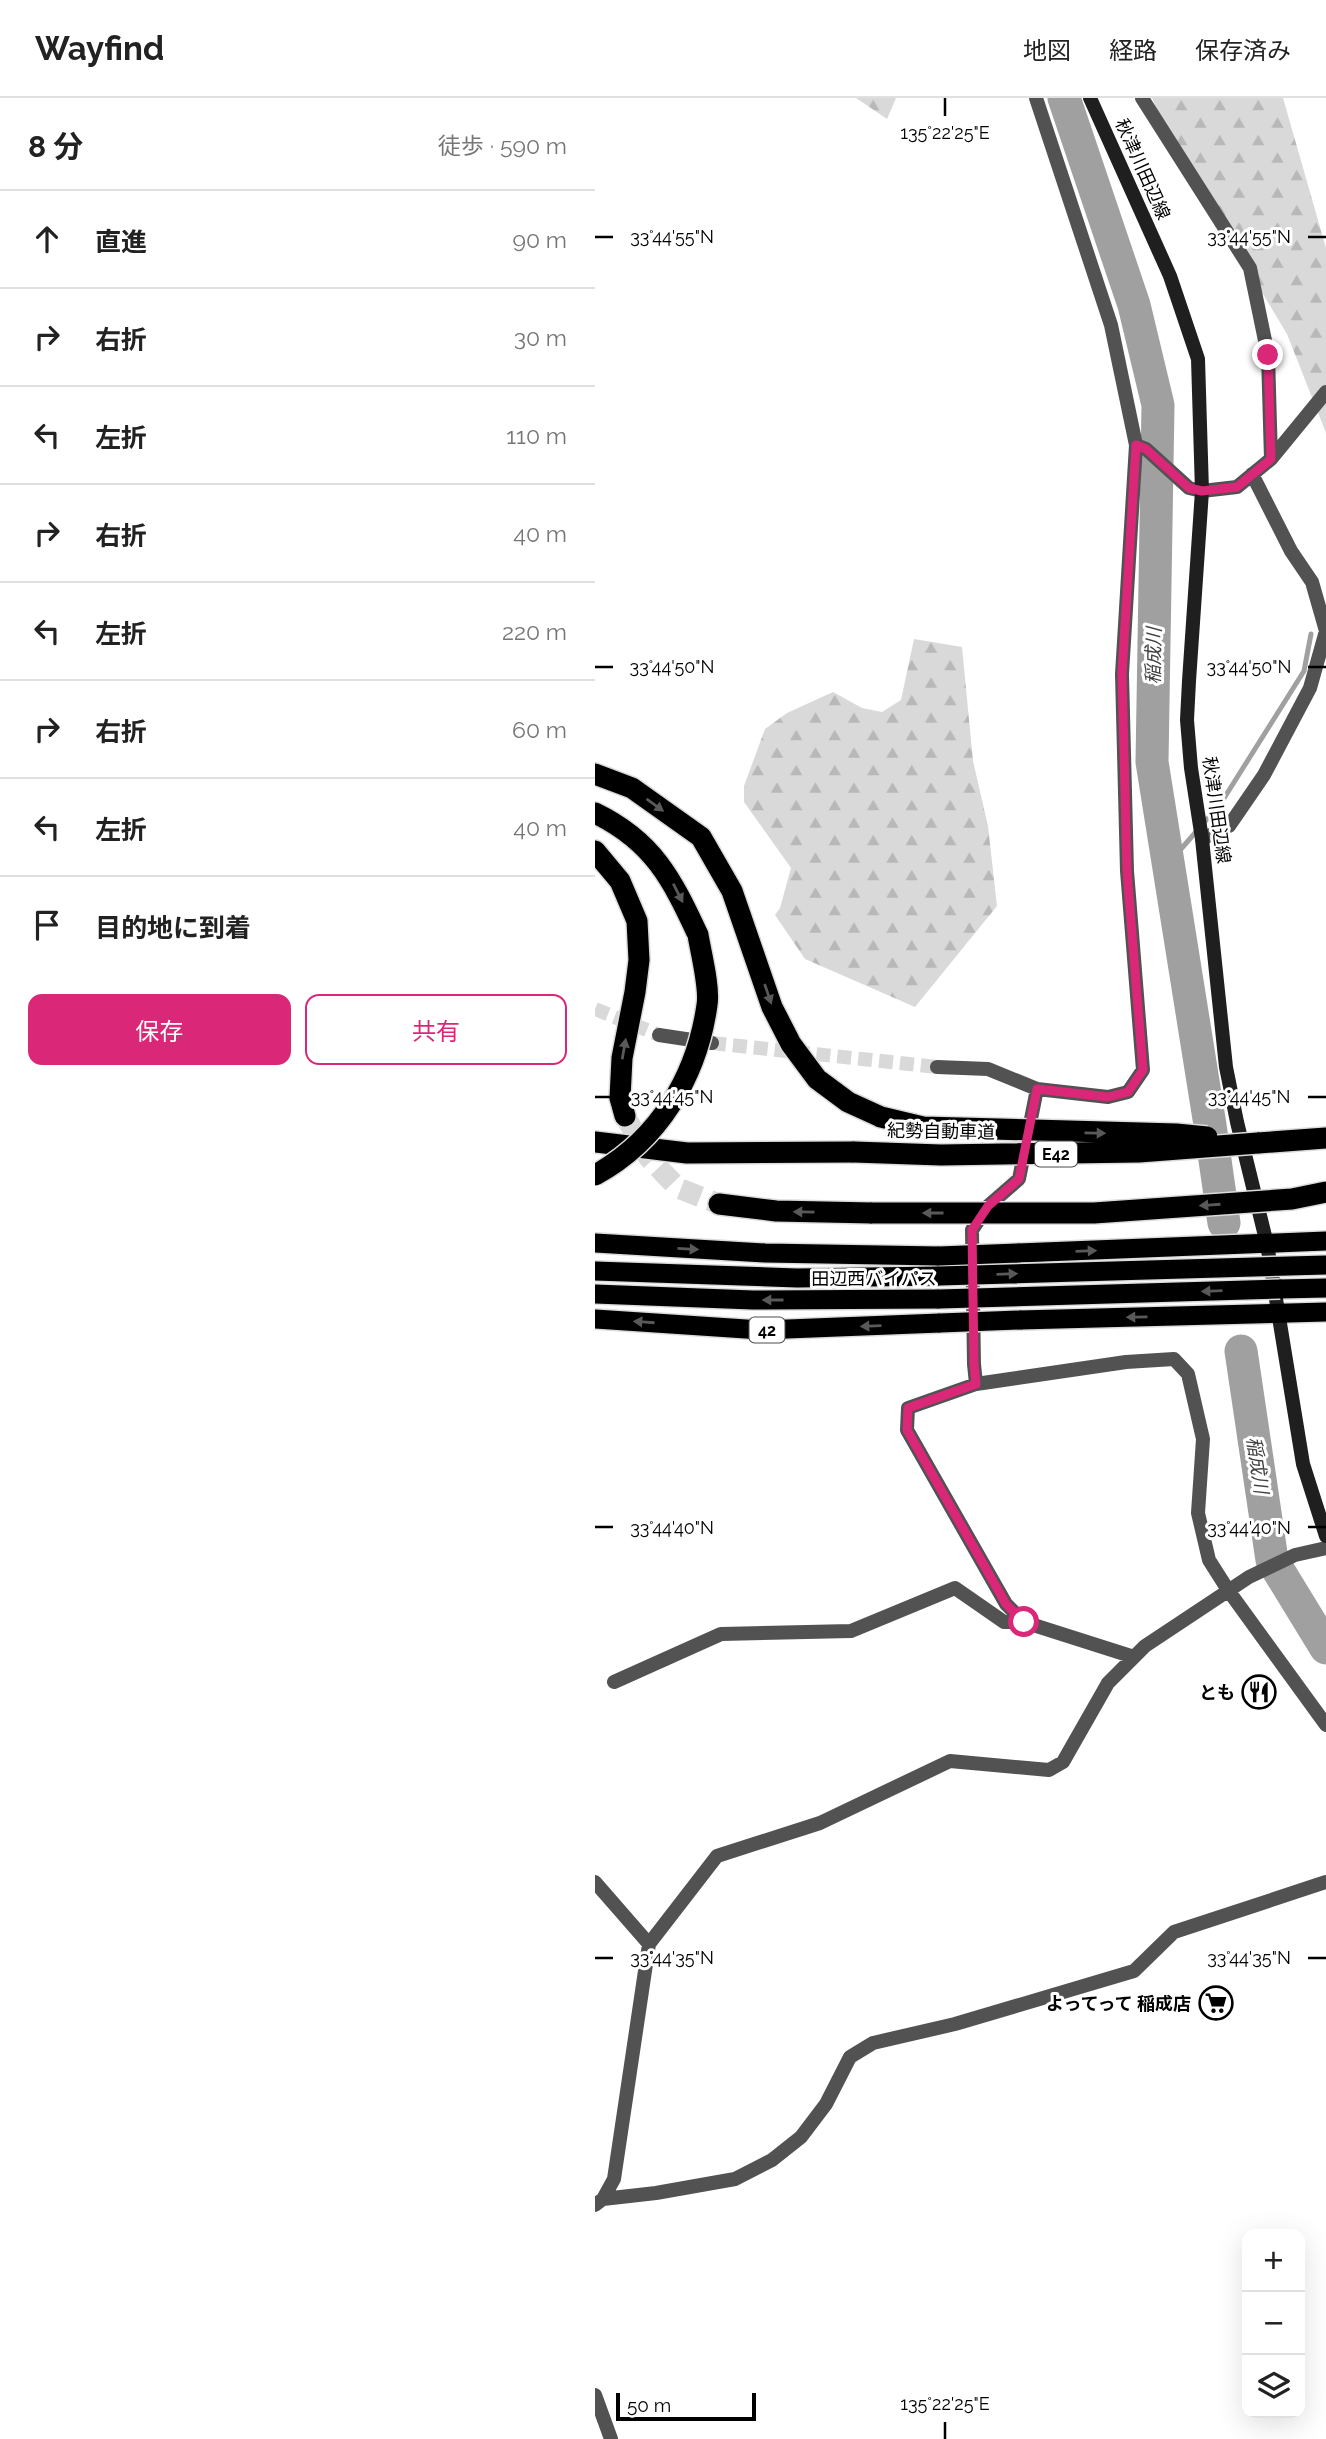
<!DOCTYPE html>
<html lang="ja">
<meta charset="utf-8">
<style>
:root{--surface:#fff;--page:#f6f6f6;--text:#222;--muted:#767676;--line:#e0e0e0;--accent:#db2777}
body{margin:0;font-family:Raleway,"Noto Sans JP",sans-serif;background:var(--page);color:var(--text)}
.controls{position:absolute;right:21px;bottom:21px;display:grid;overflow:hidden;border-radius:14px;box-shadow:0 7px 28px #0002}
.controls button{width:63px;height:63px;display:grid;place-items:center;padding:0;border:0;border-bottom:2px solid var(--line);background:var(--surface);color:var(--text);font:35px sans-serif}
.scale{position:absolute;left:21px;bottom:18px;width:140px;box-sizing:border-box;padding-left:7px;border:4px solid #000;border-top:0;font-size:19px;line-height:24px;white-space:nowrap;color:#000;-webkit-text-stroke:5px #fff;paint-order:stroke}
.stop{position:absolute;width:21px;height:21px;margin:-16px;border:5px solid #db2777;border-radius:50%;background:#fff}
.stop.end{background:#db2777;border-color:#fff;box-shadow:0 2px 7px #0008}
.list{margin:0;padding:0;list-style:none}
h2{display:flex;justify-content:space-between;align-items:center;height:91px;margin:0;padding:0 28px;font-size:30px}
h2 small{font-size:23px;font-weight:400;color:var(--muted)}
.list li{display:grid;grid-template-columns:46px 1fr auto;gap:21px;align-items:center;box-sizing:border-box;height:98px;padding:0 28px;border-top:2px solid var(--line)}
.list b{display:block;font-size:26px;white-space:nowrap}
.list em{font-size:23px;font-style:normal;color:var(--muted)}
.actions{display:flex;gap:14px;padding:21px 28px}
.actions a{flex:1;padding:16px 0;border:2px solid var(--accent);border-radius:14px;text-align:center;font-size:24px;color:var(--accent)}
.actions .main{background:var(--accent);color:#fff}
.icon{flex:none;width:38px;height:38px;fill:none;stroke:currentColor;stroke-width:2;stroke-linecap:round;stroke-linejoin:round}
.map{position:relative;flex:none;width:731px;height:2341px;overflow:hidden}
header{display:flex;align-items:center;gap:42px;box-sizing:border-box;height:98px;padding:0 35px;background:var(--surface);border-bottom:2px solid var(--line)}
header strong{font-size:33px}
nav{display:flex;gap:38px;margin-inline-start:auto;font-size:24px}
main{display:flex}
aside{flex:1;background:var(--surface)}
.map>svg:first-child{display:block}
.forest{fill:url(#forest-firs)}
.water{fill:url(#water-waves)}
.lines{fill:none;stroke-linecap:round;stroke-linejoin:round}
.stream{stroke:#a0a0a0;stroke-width:5}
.river{stroke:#a0a0a0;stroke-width:33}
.minor-tunnel{stroke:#d9d9d9;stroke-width:14;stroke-dasharray:14 7;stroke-linecap:butt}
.motorway-tunnel{stroke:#d9d9d9;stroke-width:21;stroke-dasharray:21 10;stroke-linecap:butt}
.trunk-casing{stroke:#dbdbdb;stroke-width:22}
.motorway-casing{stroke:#dbdbdb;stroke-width:24}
.minor{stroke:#525252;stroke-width:14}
.secondary{stroke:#1f1f1f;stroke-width:14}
.trunk{stroke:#000;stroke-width:19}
.motorway{stroke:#000;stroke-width:21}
.trunk-bridge-casing{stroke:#dbdbdb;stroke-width:22;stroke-linecap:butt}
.motorway-bridge-casing{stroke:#dbdbdb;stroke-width:24;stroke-linecap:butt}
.trunk-bridge{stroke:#000;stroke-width:19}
.motorway-bridge{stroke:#000;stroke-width:21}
.oneway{fill:#595959}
.route{stroke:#db2777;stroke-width:9}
.ticks{fill:none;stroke:#000;stroke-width:2.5}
.labels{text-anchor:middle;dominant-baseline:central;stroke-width:6;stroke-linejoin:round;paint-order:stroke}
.shield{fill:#fff;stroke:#4c4c4c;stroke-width:2}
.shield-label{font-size:16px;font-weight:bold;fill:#000}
.street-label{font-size:18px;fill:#000;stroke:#fff}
.poi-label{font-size:18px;font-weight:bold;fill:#000;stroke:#fff;text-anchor:end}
.water-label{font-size:19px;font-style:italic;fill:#414141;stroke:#fff}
.ticks-label{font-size:18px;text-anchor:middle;fill:#000;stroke:#fff;stroke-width:6;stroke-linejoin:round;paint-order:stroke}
</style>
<header>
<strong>Wayfind</strong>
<nav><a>地図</a><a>経路</a><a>保存済み</a></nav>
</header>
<main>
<aside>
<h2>8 分<small>徒歩 · 590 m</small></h2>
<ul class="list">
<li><svg class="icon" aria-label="ahead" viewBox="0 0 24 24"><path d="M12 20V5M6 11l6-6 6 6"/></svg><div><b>直進</b></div><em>90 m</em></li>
<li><svg class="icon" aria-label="right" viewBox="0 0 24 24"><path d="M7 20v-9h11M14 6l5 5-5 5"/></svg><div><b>右折</b></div><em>30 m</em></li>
<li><svg class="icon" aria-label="left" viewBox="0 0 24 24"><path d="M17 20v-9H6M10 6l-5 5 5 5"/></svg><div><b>左折</b></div><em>110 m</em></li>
<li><svg class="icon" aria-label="right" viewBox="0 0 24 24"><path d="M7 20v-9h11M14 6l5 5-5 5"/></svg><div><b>右折</b></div><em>40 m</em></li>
<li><svg class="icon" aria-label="left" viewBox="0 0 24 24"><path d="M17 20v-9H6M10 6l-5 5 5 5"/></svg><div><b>左折</b></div><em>220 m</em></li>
<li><svg class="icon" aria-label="right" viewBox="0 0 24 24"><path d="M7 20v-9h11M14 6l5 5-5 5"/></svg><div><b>右折</b></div><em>60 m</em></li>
<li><svg class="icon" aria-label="left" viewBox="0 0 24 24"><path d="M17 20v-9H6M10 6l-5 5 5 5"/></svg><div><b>左折</b></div><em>40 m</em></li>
<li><svg class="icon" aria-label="arrive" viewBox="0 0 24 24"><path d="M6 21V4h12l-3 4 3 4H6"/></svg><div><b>目的地に到着</b></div></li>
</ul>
<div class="actions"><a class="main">保存</a><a>共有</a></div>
</aside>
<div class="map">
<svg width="731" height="2341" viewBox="0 0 731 2341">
<defs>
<pattern id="forest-firs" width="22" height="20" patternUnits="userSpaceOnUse" patternTransform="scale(1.75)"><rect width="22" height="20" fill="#d9d9d9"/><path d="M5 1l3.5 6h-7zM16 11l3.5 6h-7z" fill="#b8b8b8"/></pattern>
<pattern id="water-waves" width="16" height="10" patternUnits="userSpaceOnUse" patternTransform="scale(1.75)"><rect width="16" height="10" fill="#a0a0a0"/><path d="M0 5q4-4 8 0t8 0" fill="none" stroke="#888"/></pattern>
</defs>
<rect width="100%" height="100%" fill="#fff"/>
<path class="forest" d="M261,0H301L292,21Z
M557,0H688L731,150V335L692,236L579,48Z
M319,541L367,549L378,663L393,728L402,808L320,909L210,861L180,817L185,810L196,770L149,704V688L170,631L192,615L238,594L267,610L287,614L306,602Z"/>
<path class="water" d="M692,1480L731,1533V1566L684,1484Z"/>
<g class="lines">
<path class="stream" d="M573,766L626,705L709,573L716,536"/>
<path class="river" d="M469,0L539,207L563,307L557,664L615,1027L629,1125
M646,1253L677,1462L731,1550"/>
<path class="minor-tunnel" d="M0,911L64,937
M117,945L342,969"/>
<path class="motorway-tunnel" d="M30,1018L54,1060L83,1090L124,1106"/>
<defs>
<path id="trunk" d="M0,1145L170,1155L344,1158
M423,1155L731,1143
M0,1173L202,1180L344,1178
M685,1191L731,1190
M0,1196L158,1202L344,1201
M0,1221L166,1232L345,1225
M425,1222L731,1214"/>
<path id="motorway" d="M0,676L37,690L106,739L137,793L177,909L196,946L222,981L253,1004L286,1019
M0,715C58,743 77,781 103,837
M0,753L25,783L42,823L44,862L40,894L27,960L25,1000L30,1018
M0,1044L92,1055L259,1054
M663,1045L731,1040
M124,1106L181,1113L277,1115"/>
</defs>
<use href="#trunk" class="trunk-casing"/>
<use href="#motorway" class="motorway-casing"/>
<path class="minor" d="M547,0L655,170L673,257L676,361
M541,347L551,351L594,390L607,393L642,389L676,361L731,294
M657,376L696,453L717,484L731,533
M607,741L634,728L669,677L715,590L731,533
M64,937L117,945
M342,969L393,971L442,991L513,999L533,994L548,972L532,773L527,576L541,347L516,227L441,0
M381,1286L379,1266L377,1132L393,1108L424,1081L442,991
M539,1559L429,1524L411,1506L312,1332L313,1310L381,1286L531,1264L579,1261L593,1276L608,1341L603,1415L614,1462L633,1492L731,1627
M19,1584L126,1536L256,1533L360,1490L409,1524H429
M0,1784L54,1846
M8,2101L61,2095L140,2081L177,2062L206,2039L231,2006L255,1959L278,1945L360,1926L539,1873L579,1834L731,1784
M0,2107L8,2101L19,2081L54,1846L122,1758L225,1725L355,1663L454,1672L468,1664L513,1585L550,1548L654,1479L700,1457L731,1450
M0,2297L16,2341"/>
<path class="secondary" d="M495,0L575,178L603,261L607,393L594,583L592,622L596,670L607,741L631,969L642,1024L672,1146L708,1366L731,1438"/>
<use href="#trunk" class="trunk"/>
<use href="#motorway" class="motorway"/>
<defs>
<path id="trunk-bridge" d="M344,1158L423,1155
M344,1178L731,1167
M344,1201L685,1191
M345,1225L425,1222"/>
<path id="motorway-bridge" d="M286,1019L328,1029L581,1036L612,1039
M259,1054L346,1057L544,1054L663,1045
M0,1077C64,1042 102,978 112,907C115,890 106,855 103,837
M277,1115H499L697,1101L731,1094"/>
</defs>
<use href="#trunk-bridge" class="trunk-bridge-casing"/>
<use href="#motorway-bridge" class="motorway-bridge-casing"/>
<use href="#trunk-bridge" class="trunk-bridge"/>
<use href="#motorway-bridge" class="motorway-bridge"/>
</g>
<defs><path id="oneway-solid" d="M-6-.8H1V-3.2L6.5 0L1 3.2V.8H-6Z" transform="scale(1.75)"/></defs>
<g class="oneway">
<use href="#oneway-solid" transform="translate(60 707) rotate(36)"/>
<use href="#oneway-solid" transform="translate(83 795) rotate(63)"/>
<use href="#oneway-solid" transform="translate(173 896) rotate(71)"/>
<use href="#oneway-solid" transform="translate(29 951) rotate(-80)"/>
<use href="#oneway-solid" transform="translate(500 1035) rotate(1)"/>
<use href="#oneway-solid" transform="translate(615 1107) rotate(176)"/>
<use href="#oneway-solid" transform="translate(209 1114) rotate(-179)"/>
<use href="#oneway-solid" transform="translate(338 1115) rotate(180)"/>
<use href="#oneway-solid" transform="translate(93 1151) rotate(3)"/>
<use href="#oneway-solid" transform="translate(491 1153) rotate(-2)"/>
<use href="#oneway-solid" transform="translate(412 1176) rotate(-2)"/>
<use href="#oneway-solid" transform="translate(617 1193) rotate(178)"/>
<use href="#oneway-solid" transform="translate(178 1202) rotate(180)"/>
<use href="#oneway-solid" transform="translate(542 1219) rotate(179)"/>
<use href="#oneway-solid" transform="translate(49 1224) rotate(-176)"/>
<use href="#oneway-solid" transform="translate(276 1228) rotate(178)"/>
</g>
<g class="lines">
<path class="route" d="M429,1524L411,1506L312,1332L313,1310L381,1286L379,1266L377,1132L393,1108L424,1081L442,991L513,999L533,994L548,972L532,774L527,576L541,347L551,351L594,390L607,393L642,389L676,361L673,257"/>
</g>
<path class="ticks" d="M350,0V18M0,139H18M713,139H731M0,569H18M713,569H731M0,999H18M713,999H731M0,1429H18M713,1429H731M0,1860H18M713,1860H731M350,2324V2341"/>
<defs>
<symbol id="restaurant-ring" viewBox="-11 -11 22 22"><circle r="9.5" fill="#fff" stroke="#000" stroke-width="1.5"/><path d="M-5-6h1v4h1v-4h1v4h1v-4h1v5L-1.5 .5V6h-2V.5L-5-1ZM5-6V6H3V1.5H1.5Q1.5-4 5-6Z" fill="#000"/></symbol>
<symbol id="supermarket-ring" viewBox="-11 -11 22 22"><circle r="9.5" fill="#fff" stroke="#000" stroke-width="1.5"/><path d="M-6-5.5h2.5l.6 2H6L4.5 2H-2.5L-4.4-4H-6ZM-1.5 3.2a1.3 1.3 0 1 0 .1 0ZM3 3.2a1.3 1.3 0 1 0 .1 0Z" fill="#000"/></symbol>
</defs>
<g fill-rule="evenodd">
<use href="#restaurant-ring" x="645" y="1575" width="38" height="38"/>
<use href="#supermarket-ring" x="602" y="1886" width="38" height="38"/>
</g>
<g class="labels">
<g class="shield">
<rect x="440" y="1043.5" width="42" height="25" rx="5"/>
<rect x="154.5" y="1219.5" width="35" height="25" rx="5"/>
</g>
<g class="shield-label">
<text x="461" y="1056">E42</text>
<text x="172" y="1232">42</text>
</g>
<g class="street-label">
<text transform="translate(548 71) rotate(66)">秋津川田辺線</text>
<text transform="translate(622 712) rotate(82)">秋津川田辺線</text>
<text transform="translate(346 1033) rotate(1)">紀勢自動車道</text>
<text x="279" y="1180">田辺西バイパス</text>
</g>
<g class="poi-label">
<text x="640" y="1594">とも</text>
<text x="596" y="1905">よってって 稲成店</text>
</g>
<g class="water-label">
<text transform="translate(558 558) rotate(-89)">稲成川</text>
<text transform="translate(663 1367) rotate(82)">稲成川</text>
</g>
</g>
<g class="ticks-label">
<text x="350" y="41">135°22'25"E</text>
<text x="77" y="145">33°44'55"N</text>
<text x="654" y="145">33°44'55"N</text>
<text x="77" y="575">33°44'50"N</text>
<text x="654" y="575">33°44'50"N</text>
<text x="77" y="1005">33°44'45"N</text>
<text x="654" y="1005">33°44'45"N</text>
<text x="77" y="1436">33°44'40"N</text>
<text x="654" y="1436">33°44'40"N</text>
<text x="77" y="1866">33°44'35"N</text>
<text x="654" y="1866">33°44'35"N</text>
<text x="350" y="2312">135°22'25"E</text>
</g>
</svg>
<div class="controls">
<button>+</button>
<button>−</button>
<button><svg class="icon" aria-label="layers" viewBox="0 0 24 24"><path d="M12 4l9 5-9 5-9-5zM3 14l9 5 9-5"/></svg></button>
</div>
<div class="scale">50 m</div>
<div class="stop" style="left:429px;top:1524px"></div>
<div class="stop end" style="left:673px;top:257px"></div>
</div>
</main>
